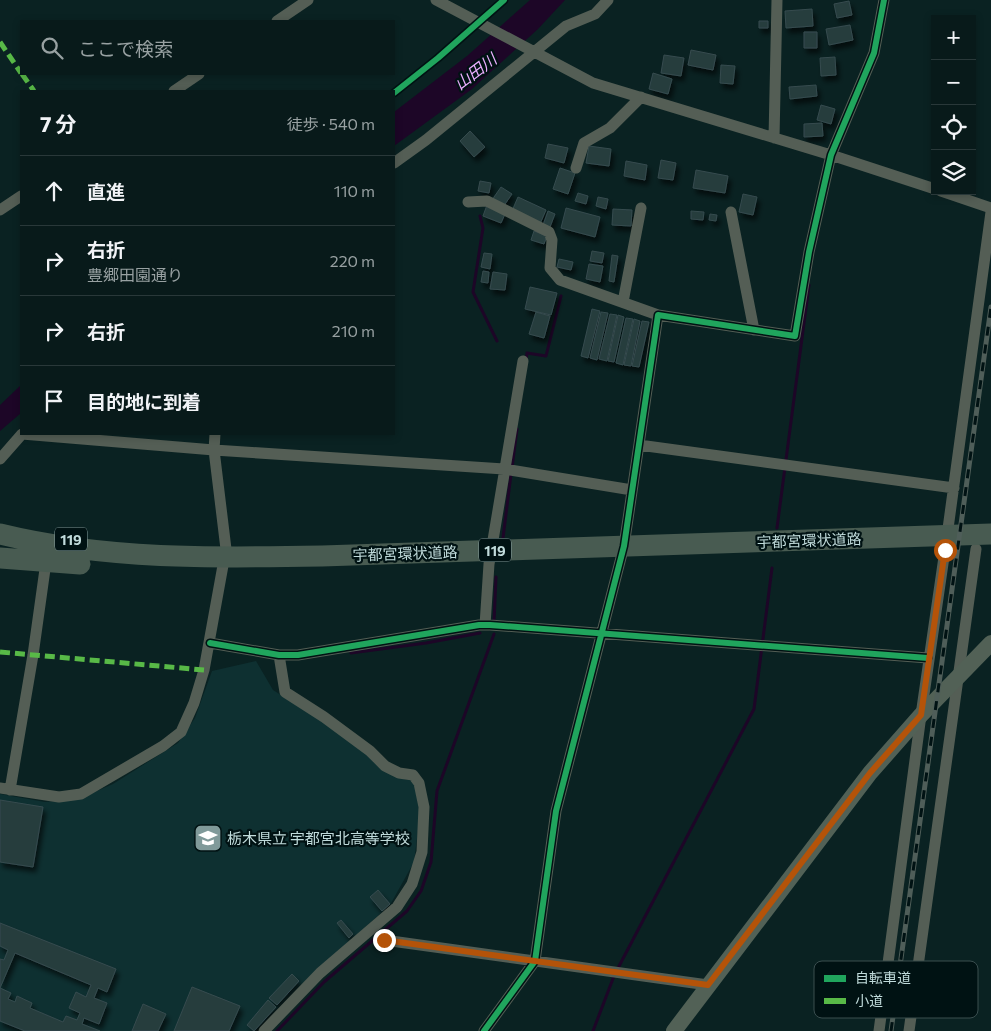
<!DOCTYPE html>
<html lang="ja">
<meta charset="utf-8">
<style>
:root{--surface:#081a1a;--page:#162727;--text:#f1f3f6;--muted:#98a1a2;--line:#293839}
body{margin:0;font-family:Commissioner,"Noto Sans JP",sans-serif;background:var(--page);color:var(--text)}
.controls{position:absolute;right:15px;top:15px;display:grid;overflow:hidden;border-radius:0px;box-shadow:0 2px 8px #0003}
.controls button{width:45px;height:45px;display:grid;place-items:center;padding:0;border:0;border-bottom:1px solid var(--line);background:var(--surface);color:var(--text);font:25px sans-serif}
.stop{position:absolute;width:15px;height:15px;margin:-11px;border:4px solid #b45309;border-radius:50%;background:#fff}
.stop.end{background:#b45309;border-color:#fff;box-shadow:0 1px 5px #0008}
.list{margin:0;padding:0;list-style:none}
h2{display:flex;justify-content:space-between;align-items:center;height:65px;margin:0;padding:0 20px;font-size:21px}
h2 small{font-size:16px;font-weight:400;color:var(--muted)}
.list li{display:grid;grid-template-columns:32px 1fr auto;gap:15px;align-items:center;box-sizing:border-box;height:70px;padding:0 20px;border-top:1px solid var(--line)}
.list b{display:block;font-size:19px;white-space:nowrap}
.list p{margin:0;font-size:16px;white-space:nowrap;color:var(--muted)}
.list em{font-size:16px;font-style:normal;color:var(--muted)}
.icon{flex:none;width:28px;height:28px;fill:none;stroke:currentColor;stroke-width:2;stroke-linecap:round;stroke-linejoin:round}
.map{position:relative;flex:none;width:991px;height:1031px;overflow:hidden}
.search{position:absolute;background:var(--surface);box-shadow:0 2px 8px #0003;left:20px;top:20px;width:375px;height:55px;display:flex;align-items:center;gap:12px;box-sizing:border-box;padding:0 18px;border-radius:0px;color:var(--muted);font-size:19px}
.panel{position:absolute;background:var(--surface);box-shadow:0 2px 8px #0003;left:20px;top:90px;width:375px;height:345px;border-radius:0px}
.map>svg:first-child{display:block}
.built{fill:#0e3031}
.water{fill:#1d0627}
.lines{fill:none;stroke-linecap:round;stroke-linejoin:round}
.stream{stroke:#1d0627;stroke-width:3}
.building{fill:#263c3e;stroke:#364b4e;filter:url(#shadow)}
.street{stroke:#545e55;stroke-width:11}
.secondary{stroke:#526156;stroke-width:16}
.highway{stroke:#485b51;stroke-width:21}
.rail-casing{stroke:#4f5e59;stroke-width:5}
.rail{stroke:#001213;stroke-width:3;stroke-dasharray:9;stroke-linecap:butt}
.quiet{stroke:#58b947;stroke-width:5;stroke-dasharray:10 5;stroke-linecap:butt}
.cycleway-casing{stroke:#001213;stroke-width:9}
.cycleway{stroke:#20a55d;stroke-width:6}
.route{stroke:#b45309;stroke-width:6}
.labels{text-anchor:middle;dominant-baseline:central;stroke-width:4.5;stroke-linejoin:round;paint-order:stroke}
.shield{fill:#001213;stroke:#869f9f;stroke-width:1}
.shield-label{font-size:14px;font-weight:bold;fill:#c0dbdb}
.street-label{font-size:15px;fill:#c0dbdb;stroke:#001213}
.poi-label{font-size:15px;fill:#c0dbdb;stroke:#001213;text-anchor:start}
.water-label{font-size:16px;font-style:italic;fill:#ebafff;stroke:#001213}
.key{fill:#001213;stroke:#3a4e4f;stroke-width:1}
.key-label{font-size:14px;fill:#c0dbdb}
</style>
<div class="map">
<svg width="991" height="1031" viewBox="0 0 991 1031">
<defs>
<filter id="shadow"><feDropShadow dx="3" dy="5" stdDeviation="2.5" flood-color="#0009"/></filter>
</defs>
<rect width="100%" height="100%" fill="#0a2222"/>
<path class="built" d="M256,661L273,690L358,744L377,763L394,777L414,781L420,815L414,862L390,905L304,982L256,1031H0V794L45,802L78,799L113,784L178,743L195,718L212,671Z"/>
<path class="water" d="M530,0H565L538,29L472,89L394,146V112L467,56Z
M21,385V413L0,431V405Z"/>
<g class="lines">
<path class="stream" d="M480,216L483,228L473,292L497,341
M526,361L527,353L546,356L561,296
M512,468L517,429
M777,528L809,285
M503,538L511,474
M494,622L496,577
M351,653L426,643L480,633
M617,970L754,709L772,568
M277,1031L324,982L407,911L421,891L431,862L437,791L494,634
M593,1031L614,976"/>
</g>
<path class="building" d="M849,1L852,15L837,18L834,4Z
M812,9L813,26L786,28L785,11Z
M759,21H768V28H759Z
M850,25L853,40L829,45L826,29Z
M804,32H817V48H804Z
M691,50L716,55L713,70L688,65Z
M664,55L684,58L681,76L661,73Z
M835,57L836,75L821,76L820,58Z
M721,65L735,66L733,84L720,83Z
M653,73L672,79L668,94L649,89Z
M816,85L817,96L790,99L789,87Z
M821,105L835,109L831,124L817,120Z
M822,123L823,136L804,137V124Z
M470,131L485,147L474,157L460,141Z
M548,144L568,148L564,163L545,158Z
M589,146L611,149L609,166L586,163Z
M661,160L676,163L673,180L658,178Z
M626,161L647,165L645,180L624,176Z
M560,168L575,173L568,194L553,189Z
M696,170L728,176L725,193L693,188Z
M480,181L491,183L489,193L478,191Z
M501,187L512,194L503,207L492,200Z
M578,193L588,196L586,204L575,201Z
M743,194L757,197L753,215L739,212Z
M518,197L546,210L540,224L512,211Z
M598,197L608,199L606,209L596,206Z
M487,205L506,212L501,223L483,216Z
M566,208L600,217L595,237L561,228Z
M613,209L632,210L631,226L612,225Z
M548,211L555,214L550,227L543,225Z
M691,211L704,212L703,220L691,219Z
M710,214L717,215L716,221L709,220Z
M534,231L547,236L544,244L531,240Z
M592,251L604,253L602,263L590,261Z
M484,253L492,254L490,269L481,267Z
M612,255L618,256L614,282L609,281Z
M559,259L573,262L571,270L557,267Z
M589,264L603,266L600,282L586,279Z
M483,271L489,272L488,283L481,282Z
M493,272L507,274L505,290L490,289Z
M530,287L557,293L551,315L525,309Z
M592,309L600,311L588,358L581,356Z
M536,312L550,316L544,338L529,334Z
M601,312L608,313L597,360L590,358Z
M610,314L617,315L607,361L599,359Z
M618,315L624,317L614,362L608,361Z
M626,318L633,319L623,365L616,363Z
M634,319L640,321L631,366L624,365Z
M642,321L649,322L639,367L632,366Z
M0,800L43,807L33,867L0,862Z
M378,890L390,904L382,911L370,897Z
M341,920L353,934L349,938L337,923Z
M0,923L116,969L107,992L98,988L94,998L107,1003L99,1024L84,1018L82,1024L100,1031H25L0,1021V988L11,993L8,999L15,1002L17,996L32,1003L30,1008L63,1022L66,1016L77,1020L80,1013L69,1008L76,992L86,997L91,985L15,953L0,988V959L4,960L8,950L0,946Z
M292,974L299,981L277,1005L269,998Z
M192,987L240,1006L229,1031H174Z
M268,1000L276,1007L254,1031L247,1025Z
M143,1004L166,1014L158,1031H132Z"/>
<g class="lines">
<path class="street" d="M436,0L593,83L831,155L935,189
M277,21L308,0
M174,91L199,74
M774,138L777,0
M394,163L426,140L566,26L595,14L608,0
M576,168L584,143L610,128L641,97
M941,191L991,208
M468,202L487,201L549,232L552,240L550,268L560,280L658,315
M0,210L21,196
M731,212L754,330
M623,302L641,208
M639,445L954,488
M0,459L22,434L214,450L504,469L632,490
M947,536L991,212
M485,625L489,564L523,361
M210,643L279,655H298L479,625H490L928,658
M0,788L59,797L81,794L163,746L181,732L194,703L204,670L226,549L214,450L215,434
M10,790L33,655L46,562
M384,940L708,985
M264,1031L320,973L397,907L412,884L422,852L424,807L419,783L413,775L399,773L385,766L370,751L324,717L285,692L279,655
M484,1031L535,961L556,811L624,546L658,315L795,336L809,252L831,155L874,53L884,0
M879,1031L921,715L945,550
M909,1031L976,549"/>
<path class="secondary" d="M674,1031L870,773L921,715L991,643"/>
<path class="highway" d="M0,534C106,560 214,558 322,556L991,534
M0,558L80,564"/>
<defs>
<path id="rail" d="M891,1031L991,307"/>
</defs>
<use href="#rail" class="rail-casing"/>
<use href="#rail" class="rail"/>
<path class="quiet" d="M0,42L21,73
M22,74L34,91
M0,652L204,670"/>
<defs>
<path id="cycleway" d="M394,93L438,58L504,0
M210,643L279,655H298L479,625H490L928,658
M484,1031L535,961L556,811L624,546L658,315L795,336L809,252L831,155L874,53L884,0"/>
</defs>
<use href="#cycleway" class="cycleway-casing"/>
<use href="#cycleway" class="cycleway"/>
</g>
<g class="lines">
<path class="route" d="M384,940L708,985L870,773L921,715L945,550"/>
</g>
<defs>
<symbol id="school-square" viewBox="-11 -11 22 22"><rect x="-9" y="-9" width="18" height="18" rx="4" fill="#809a9a" stroke="#001213"/><path d="M0-5L7-2L0 1L-7-2ZM-4 1L0 2.5L4 1V4Q0 6-4 4Z" fill="#fff"/></symbol>
</defs>
<g fill-rule="evenodd">
<use href="#school-square" x="192" y="822" width="32" height="32"/>
</g>
<g class="labels">
<g class="shield">
<rect x="55" y="527.5" width="32" height="23" rx="4"/>
<rect x="479" y="538.5" width="32" height="23" rx="4"/>
</g>
<g class="shield-label">
<text x="71" y="539">119</text>
<text x="495" y="550">119</text>
</g>
<g class="street-label">
<text transform="translate(809 540) rotate(-2)">宇都宮環状道路</text>
<text transform="translate(405 553) rotate(-2)">宇都宮環状道路</text>
</g>
<g class="poi-label">
<text x="227" y="838">栃木県立 宇都宮北高等学校</text>
</g>
<g class="water-label">
<text transform="translate(475 71) rotate(-37)">山田川</text>
</g>
</g>
<rect x="814" y="961" width="164" height="57" rx="8" class="key"/>
<rect x="824" y="975" width="22" height="7" fill="#20a55d"/>
<rect x="824" y="998" width="22" height="6" fill="#58b947"/>
<g class="key-label">
<text x="855" y="983">自転車道</text>
<text x="855" y="1006">小道</text>
</g>
</svg>
<div class="controls">
<button>+</button>
<button>−</button>
<button><svg class="icon" aria-label="locate" viewBox="0 0 24 24"><circle cx="12" cy="12" r="6"/><path d="M12 2v4M12 18v4M2 12h4M18 12h4"/></svg></button>
<button><svg class="icon" aria-label="layers" viewBox="0 0 24 24"><path d="M12 4l9 5-9 5-9-5zM3 14l9 5 9-5"/></svg></button>
</div>
<div class="stop" style="left:945px;top:550px"></div>
<div class="stop end" style="left:384px;top:940px"></div>
<div class="search"><svg class="icon" aria-label="search" viewBox="0 0 24 24"><circle cx="10" cy="10" r="6"/><path d="M15 15l6 6"/></svg>ここで検索</div>
<section class="panel">
<h2>7 分<small>徒歩 · 540 m</small></h2>
<ul class="list">
<li><svg class="icon" aria-label="ahead" viewBox="0 0 24 24"><path d="M12 20V5M6 11l6-6 6 6"/></svg><div><b>直進</b></div><em>110 m</em></li>
<li><svg class="icon" aria-label="right" viewBox="0 0 24 24"><path d="M7 20v-9h11M14 6l5 5-5 5"/></svg><div><b>右折</b><p>豊郷田園通り</p></div><em>220 m</em></li>
<li><svg class="icon" aria-label="right" viewBox="0 0 24 24"><path d="M7 20v-9h11M14 6l5 5-5 5"/></svg><div><b>右折</b></div><em>210 m</em></li>
<li><svg class="icon" aria-label="arrive" viewBox="0 0 24 24"><path d="M6 21V4h12l-3 4 3 4H6"/></svg><div><b>目的地に到着</b></div></li>
</ul>
</section>
</div>
